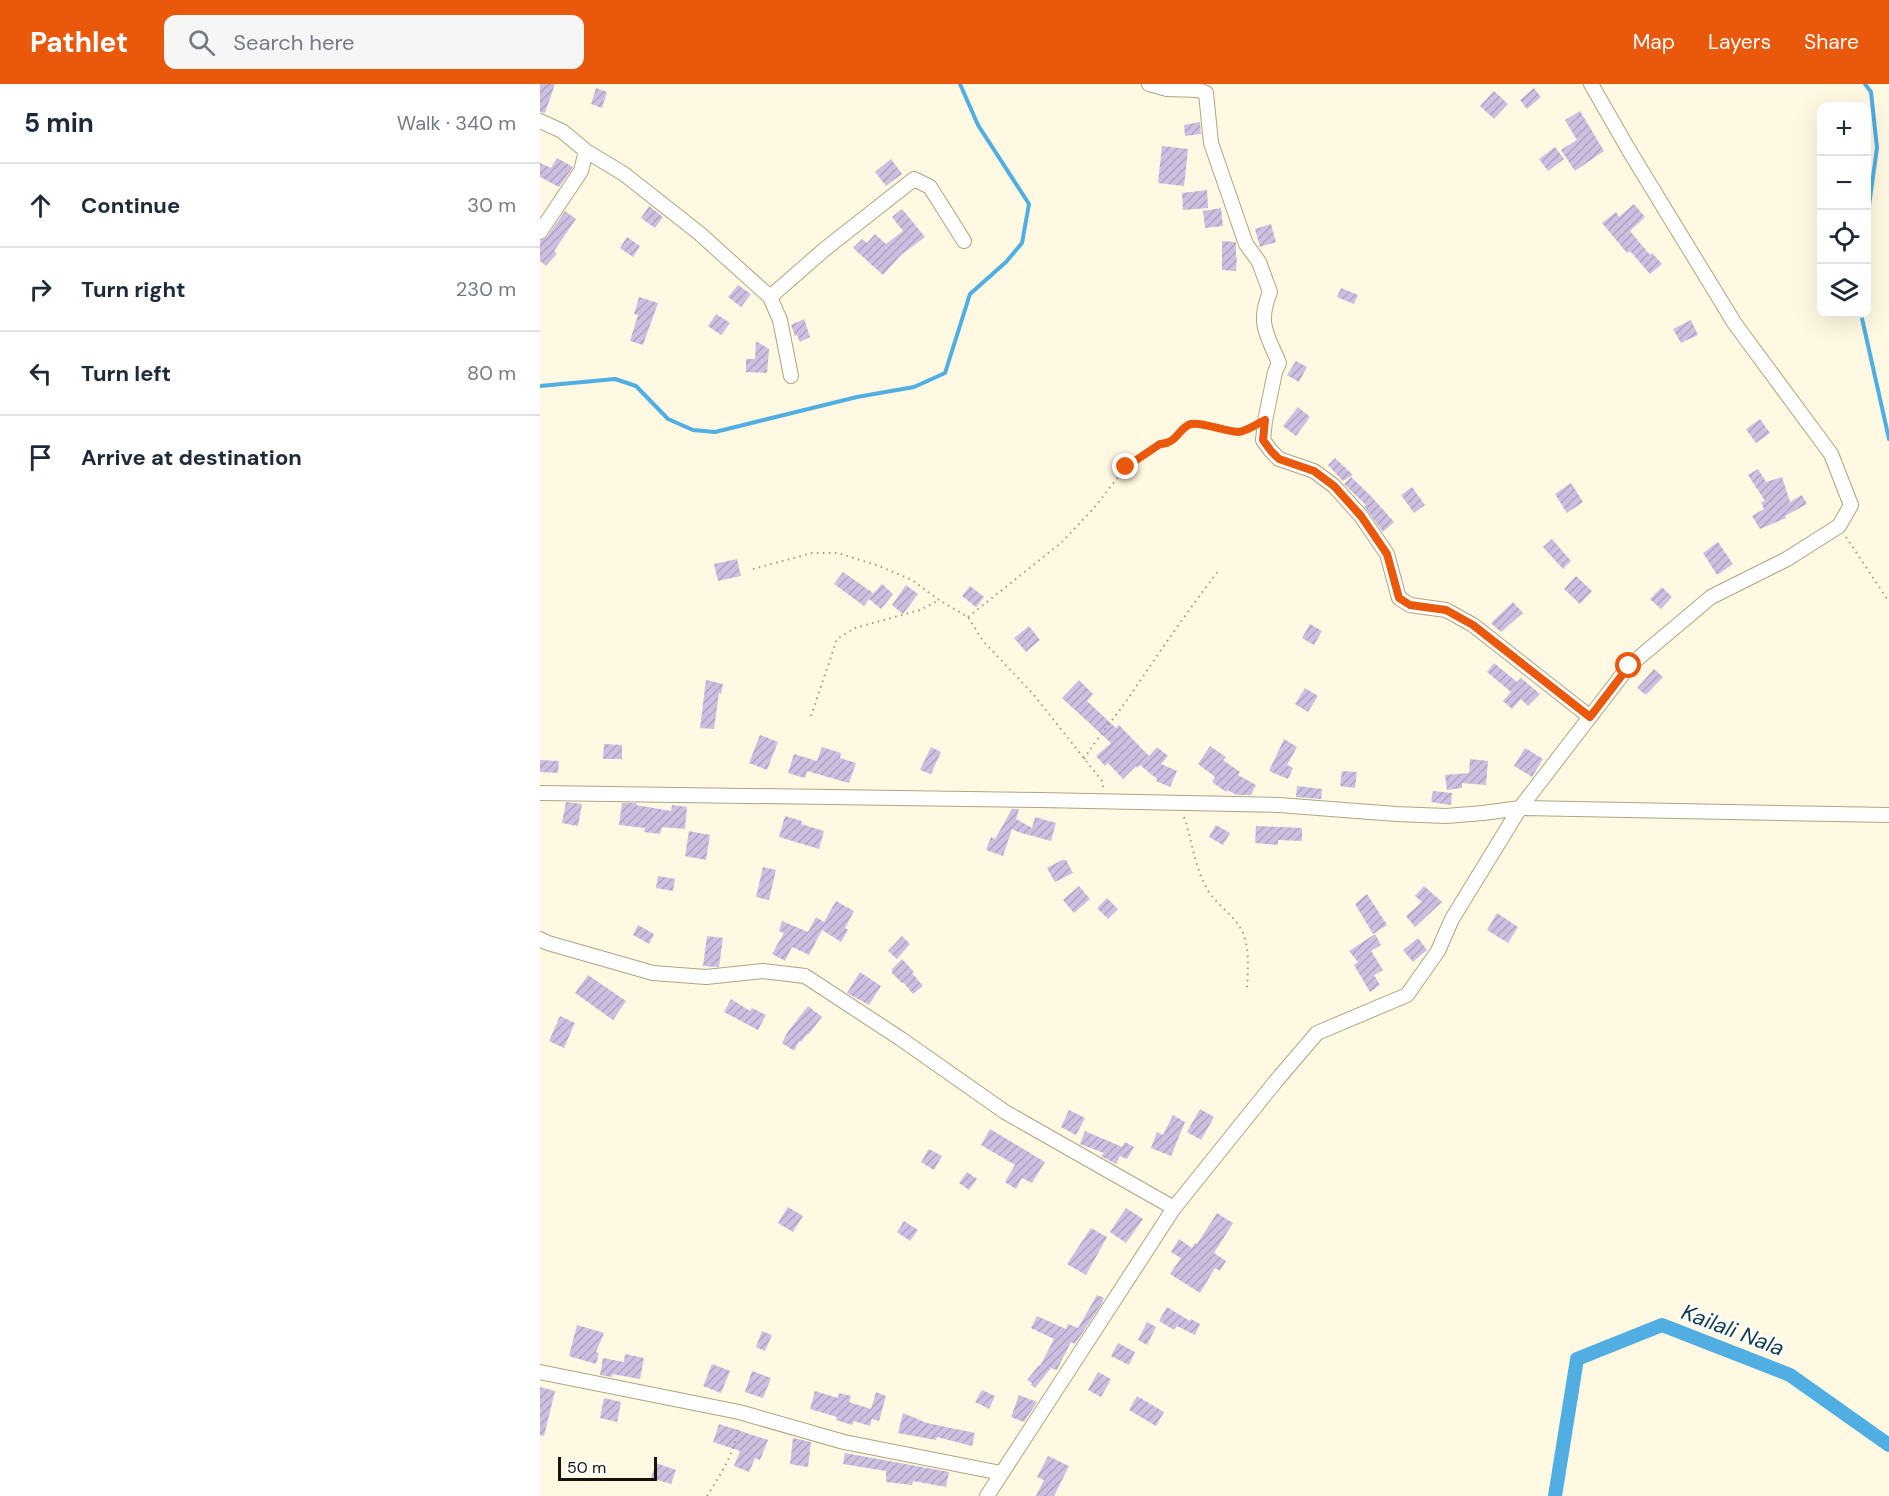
<!DOCTYPE html>
<meta charset="utf-8">
<style>
:root{--surface:#fff;--page:#f6f6f7;--text:#1f2937;--muted:#747a83;--line:#e0e1e3;--accent:#ea580c}
body{margin:0;font-family:"DM Sans",sans-serif;background:var(--page);color:var(--text)}
.controls{position:absolute;right:18px;top:18px;display:grid;overflow:hidden;border-radius:12px;box-shadow:0 6px 24px #0002}
.controls button{width:54px;height:54px;display:grid;place-items:center;padding:0;border:0;border-bottom:2px solid var(--line);background:var(--surface);color:var(--text);font:30px sans-serif}
.scale{position:absolute;left:18px;bottom:15px;width:99px;box-sizing:border-box;padding-left:6px;border:3px solid #171306;border-top:0;font-size:16px;line-height:21px;white-space:nowrap;color:#171306;-webkit-text-stroke:4px #fff;paint-order:stroke}
.stop{position:absolute;width:18px;height:18px;margin:-14px;border:4px solid #ea580c;border-radius:50%;background:#fff}
.stop.end{background:#ea580c;border-color:#fff;box-shadow:0 2px 6px #0008}
.list{margin:0;padding:0;list-style:none}
h2{display:flex;justify-content:space-between;align-items:center;height:78px;margin:0;padding:0 24px;font-size:26px}
h2 small{font-size:20px;font-weight:400;color:var(--muted)}
.list li{display:grid;grid-template-columns:39px 1fr auto;gap:18px;align-items:center;box-sizing:border-box;height:84px;padding:0 24px;border-top:2px solid var(--line)}
.list b{display:block;font-size:22px;white-space:nowrap}
.list em{font-size:20px;font-style:normal;color:var(--muted)}
.icon{flex:none;width:33px;height:33px;fill:none;stroke:currentColor;stroke-width:2;stroke-linecap:round;stroke-linejoin:round}
.map{position:relative;flex:none;width:1349px;height:1412px;overflow:hidden}
header{display:flex;align-items:center;gap:36px;box-sizing:border-box;height:84px;padding:0 30px;background:var(--accent);color:#fff}
header strong{font-size:28px}
nav{display:flex;gap:33px;margin-inline-start:auto;font-size:21px}
.search{width:420px;height:54px;background:var(--page);display:flex;align-items:center;gap:15px;box-sizing:border-box;padding:0 21px;border-radius:12px;color:var(--muted);font-size:22px}
main{display:flex}
aside{flex:1;background:var(--surface)}
.map>svg:first-child{display:block}
.lines{fill:none;stroke-linecap:round;stroke-linejoin:round}
.stream{stroke:#50aee2;stroke-width:4}
.canal{stroke:#50aee2;stroke-width:14}
.building{fill:url(#building-hatch)}
.street-casing{stroke:#afa482;stroke-width:16}
.path{stroke:#9f9a87;stroke-width:2;stroke-dasharray:1.5 4.5;stroke-linecap:butt}
.street{stroke:#fff;stroke-width:14}
.route{stroke:#ea580c;stroke-width:8}
.labels{text-anchor:middle;dominant-baseline:central;stroke-width:4.5;stroke-linejoin:round;paint-order:stroke}
.water-label{font-size:22px;font-style:italic;fill:#11394f;stroke:#fff}
</style>
<header>
<strong>Pathlet</strong>
<div class="search"><svg class="icon" aria-label="search" viewBox="0 0 24 24"><circle cx="10" cy="10" r="6"/><path d="M15 15l6 6"/></svg>Search here</div>
<nav><a>Map</a><a>Layers</a><a>Share</a></nav>
</header>
<main>
<aside>
<h2>5 min<small>Walk · 340 m</small></h2>
<ul class="list">
<li><svg class="icon" aria-label="ahead" viewBox="0 0 24 24"><path d="M12 20V5M6 11l6-6 6 6"/></svg><div><b>Continue</b></div><em>30 m</em></li>
<li><svg class="icon" aria-label="right" viewBox="0 0 24 24"><path d="M7 20v-9h11M14 6l5 5-5 5"/></svg><div><b>Turn right</b></div><em>230 m</em></li>
<li><svg class="icon" aria-label="left" viewBox="0 0 24 24"><path d="M17 20v-9H6M10 6l-5 5 5 5"/></svg><div><b>Turn left</b></div><em>80 m</em></li>
<li><svg class="icon" aria-label="arrive" viewBox="0 0 24 24"><path d="M6 21V4h12l-3 4 3 4H6"/></svg><div><b>Arrive at destination</b></div></li>
</ul>
</aside>
<div class="map">
<svg width="1349" height="1412" viewBox="0 0 1349 1412">
<defs>
<pattern id="building-hatch" width="6" height="6" patternUnits="userSpaceOnUse" patternTransform="scale(1.5)"><rect width="6" height="6" fill="#ccbfe1"/><path d="M-1 1l2-2M0 6l6-6M5 7l2-2" fill="none" stroke="#aea3c0"/></pattern>
</defs>
<rect width="100%" height="100%" fill="#fff8e2"/>
<g class="lines">
<path class="stream" d="M1325,0L1331,8L1337,64L1326,143
M1321,230L1349,355
M0,302L75,295L96,302L128,335L153,346L175,348L317,313L374,303L405,289L430,210L466,178L482,159L489,120L438,41L420,0"/>
<path class="canal" d="M1015,1412L1037,1275L1122,1241L1250,1291L1349,1361"/>
</g>
<path class="building" d="M0,0H15L5,29L0,28Z
M56,4L67,8L62,24L51,20Z
M994,4L1001,13L987,25L980,16Z
M954,7L968,20L954,35L940,22Z
M1040,27L1064,67L1035,87L1021,66L1037,56L1025,36Z
M660,38L661,50L645,52L644,41Z
M622,62L648,65L644,102L618,99Z
M1015,63L1024,75L1008,87L999,75Z
M17,74L33,83L19,103L0,93V79L11,84Z
M351,75L362,90L346,102L335,88Z
M667,106L668,124L643,126L642,109Z
M1094,120L1105,133L1090,147L1110,171L1112,169L1122,180L1110,190L1090,167L1087,169L1062,139L1076,128L1079,133Z
M109,122L123,133L115,144L101,134Z
M681,124L683,142L665,144L663,127Z
M362,125L385,153L361,171L343,191L313,164L322,155L327,159L335,150L346,160L363,147L352,133Z
M25,127L36,135L14,167L17,170L6,182L0,177V157L7,153Z
M731,140L736,158L720,163L715,145Z
M87,153L100,162L93,173L80,164Z
M682,157L696,158V173H697L696,187L682,186Z
M198,201L211,210L201,223L188,213Z
M801,204L818,211L814,220L797,213Z
M99,213L118,219L103,261L90,257L98,231L94,230Z
M176,230L190,239L181,251L168,242Z
M264,235L270,253L260,258L257,251L255,252L251,241Z
M1151,236L1158,251L1141,259L1133,245Z
M216,257L229,265L227,289L206,288V275H215Z
M756,277L767,283L759,298L747,291Z
M758,323L770,333L756,352L743,342Z
M1220,335L1230,349L1216,359L1206,345Z
M795,374L813,391L803,397L788,381Z
M1218,385L1226,398L1242,393L1250,418L1262,411L1267,420L1245,432L1246,434L1220,445L1212,432L1224,425L1221,418L1225,417L1208,391Z
M811,393L830,411L854,438L843,448L824,422L826,421L804,400Z
M1031,399L1043,418L1027,429L1015,410Z
M872,403L885,421L874,429L861,411Z
M1012,455L1031,477L1023,485L1003,463Z
M1178,458L1193,480L1177,491L1163,469Z
M197,475L201,492L178,497L174,480Z
M303,488L333,509L330,513L342,500L353,510L341,525L329,515L324,522L294,500Z
M1036,492L1052,507L1040,520L1024,505Z
M366,501L378,510L363,530L352,521Z
M430,502L444,513L436,523L422,512Z
M1122,503L1132,513L1121,525L1110,515Z
M973,518L983,529L961,548L951,539Z
M770,540L782,547L774,561L762,554Z
M489,542L500,556L486,568L474,554Z
M954,579L977,598L981,594L1000,610L988,622L981,615L972,625L963,617L971,608L947,588Z
M1114,585L1123,593L1106,611L1097,604Z
M166,596L183,600L181,610L179,609L174,645L160,644Z
M539,596L553,610L547,617L576,644L579,641L609,672L617,663L628,672L621,680L637,687L630,703L616,697L617,695L600,681L597,684L596,682L583,695L568,679L565,682L556,672L571,659L522,614Z
M765,604L778,612L768,628L755,620Z
M220,651L238,658L227,686L209,679Z
M744,655L757,663L747,681L753,684L748,695L729,687Z
M64,660L82,661V675H63Z
M670,662L686,673L683,676L700,688L698,691L716,701L711,711H697L687,706L686,708L672,698L675,693L658,680Z
M282,663L301,669L300,674L316,679L309,699L267,687L265,694L248,689L254,670L277,677Z
M391,663L401,668L391,690L380,686Z
M985,664L1003,675L992,693L974,682Z
M930,675L948,677L946,701L922,699V704L907,706L905,691L929,689Z
M0,676L19,677L18,689L0,688Z
M802,687L817,688L815,704L800,702Z
M757,702L782,705L781,715L756,713Z
M893,707L912,709L911,721L891,718Z
M26,718L42,720L38,742L22,739Z
M82,719H97L96,721L131,727L132,721L147,723L145,745L122,743L120,750L104,748L105,744L79,741Z
M472,725H479L476,735L492,744L495,733L516,739L511,757L478,748L472,745L463,772L446,766L451,753L455,755Z
M245,732L262,737L261,740L284,747L279,765L239,753Z
M676,741L690,749L683,761L669,753Z
M716,742L762,744V757L738,756V761L715,759Z
M149,747L170,751L166,776L145,772Z
M522,776H526L533,789L515,798L507,784Z
M223,783L236,786L229,816L216,813Z
M118,792L135,795L133,807L116,804Z
M539,802L550,815L534,829L523,816Z
M884,802L902,818L875,843L866,832L882,818L875,812Z
M827,810L847,841L833,850L815,820Z
M567,814L578,825L568,835L557,824Z
M296,817L314,827L305,844L308,846L301,858L282,846L269,871L252,863L245,877L232,870L244,849L239,847L242,837L268,848L276,833L284,838Z
M957,829L978,843L968,859L947,846Z
M98,841L114,850L109,860L93,851Z
M835,850L841,861L831,867L843,886L834,891L840,901L830,908L814,881L818,878L809,867Z
M167,852L183,854L179,883L163,882Z
M362,852L370,860L357,875L348,867Z
M878,854L887,866L873,878L863,866Z
M362,875L374,888L372,889L383,902L373,910L363,898L362,899L352,889V885Z
M320,888L341,902L329,921L307,909Z
M48,891L86,917L73,936L35,909Z
M191,915L210,927L212,924L226,931L218,946L184,928Z
M268,922L282,933L268,951L267,950L261,958L259,957L254,967L242,959L247,949Z
M20,932L35,939L24,964L9,957Z
M660,1025L674,1033L661,1056L647,1048Z
M529,1026L545,1034L536,1051L521,1043Z
M633,1031L645,1038L631,1072L611,1064L617,1048L623,1051Z
M450,1045L505,1078L492,1099L482,1094L476,1105L465,1098L475,1081L441,1061Z
M545,1047L582,1063L585,1058L594,1063L587,1075L580,1072L576,1080L561,1072L564,1069L540,1060Z
M389,1065L402,1072L394,1086L381,1078Z
M427,1088L437,1095L429,1106L419,1099Z
M248,1123L263,1132L253,1148L238,1139Z
M586,1124L603,1135L586,1159L570,1148Z
M677,1129L693,1139L674,1169L686,1177L680,1187L675,1184L660,1209L630,1190L641,1174L631,1168L639,1155L652,1164L655,1159L657,1160Z
M364,1137L378,1146L370,1157L357,1148Z
M551,1144L567,1153L546,1191L527,1180Z
M557,1211L564,1214L562,1219L535,1260L531,1258L517,1286L511,1284L495,1304L491,1301L492,1299L487,1296L499,1281L500,1282L514,1255L491,1244L497,1232L526,1245L528,1240L538,1244Z
M627,1223L650,1237L651,1235L660,1240L655,1251L637,1242L634,1246L619,1237Z
M607,1238L616,1243L607,1261L598,1256Z
M37,1241L64,1249L56,1268L59,1269L56,1280L29,1272Z
M222,1247L232,1251L225,1267L216,1263Z
M578,1259L595,1268L589,1281L571,1272Z
M85,1270L104,1274L100,1295L72,1290V1293L60,1291L63,1274L84,1278Z
M172,1280L190,1287L181,1309L163,1302Z
M212,1287L231,1294L223,1314L205,1308Z
M558,1288L571,1295L561,1313L548,1306Z
M0,1303L15,1307L4,1352L0,1351Z
M442,1306L455,1312L449,1325L435,1318Z
M275,1307L298,1314L299,1309L311,1312L309,1318L331,1325L336,1308L346,1312L339,1337L332,1335L330,1342L314,1337L312,1341L296,1336L297,1333L270,1325Z
M479,1311L497,1318L484,1338L471,1333Z
M597,1312L624,1328L616,1342L589,1326Z
M64,1314L81,1318L77,1338L60,1334Z
M363,1329L387,1339L435,1349L432,1362L397,1353L396,1356L358,1349Z
M179,1340L228,1356L220,1376L215,1374L209,1388L194,1382L200,1367L173,1358Z
M253,1354L271,1358L268,1383L250,1380Z
M305,1369L409,1388L406,1403L373,1397L372,1401L346,1398V1387L303,1380Z
M508,1372L529,1382L514,1412H496L504,1396L497,1393Z
M116,1379L136,1386L131,1400L111,1394Z"/>
<g class="lines">
<defs>
<path id="street" d="M609,0L627,5L658,6L666,9L671,59L706,160L719,178L730,208C717,240 727,250 739,279L735,288L725,337L723,356L731,367L739,375L774,387L794,402L821,432L847,470L859,514L870,521L906,526L933,541L1050,633
M1051,0L1090,68L1195,240L1291,370L1311,421L1299,442L1247,475L1171,513L1089,582L980,724L1349,731
M0,37L22,47L46,67L84,90L159,149L230,213L240,236L251,292
M0,148L41,87L46,67
M230,213L285,165L374,95L390,103L424,157
M0,709L500,716L739,721L856,730L906,732L943,729L980,724L912,835L898,867L867,911L777,949L736,997L634,1124L447,1412
M0,855L8,859L113,889L166,893L223,887L265,892L361,955L465,1028L634,1124
M0,1288L199,1328L304,1358L461,1389"/>
</defs>
<use href="#street" class="street-casing"/>
<path class="path" d="M1306,453L1349,518
M213,485L272,469H298L339,482L372,496L399,516L428,533L443,557L494,611L562,697L563,703
M428,533L521,459L554,424L586,383L602,372L620,360H627L637,352L644,344L652,340L700,348L711,343
M271,632L297,555L315,544L380,526L399,516
M544,675C557,654 573,636 587,616C617,572 647,527 680,485
M644,733C652,756 654,781 666,803C674,819 692,829 701,845C710,861 708,886 707,904
M167,1412C181,1390 196,1367 198,1341"/>
<use href="#street" class="street"/>
</g>
<g class="lines">
<path class="route" d="M586,383L620,360C637,360 639,343 651,340C663,338 686,348 699,348C707,347 717,340 725,336L723,356L731,367L739,375L774,387L794,402L821,432L847,470L859,514L870,521L906,526L933,541L1050,633L1089,582"/>
</g>
<g class="labels">
<g class="water-label">
<text transform="translate(1193 1246) rotate(21)">Kailali Nala</text>
</g>
</g>
</svg>
<div class="controls">
<button>+</button>
<button>−</button>
<button><svg class="icon" aria-label="locate" viewBox="0 0 24 24"><circle cx="12" cy="12" r="6"/><path d="M12 2v4M12 18v4M2 12h4M18 12h4"/></svg></button>
<button><svg class="icon" aria-label="layers" viewBox="0 0 24 24"><path d="M12 4l9 5-9 5-9-5zM3 14l9 5 9-5"/></svg></button>
</div>
<div class="scale">50 m</div>
<div class="stop" style="left:1089px;top:582px"></div>
<div class="stop end" style="left:586px;top:383px"></div>
</div>
</main>
